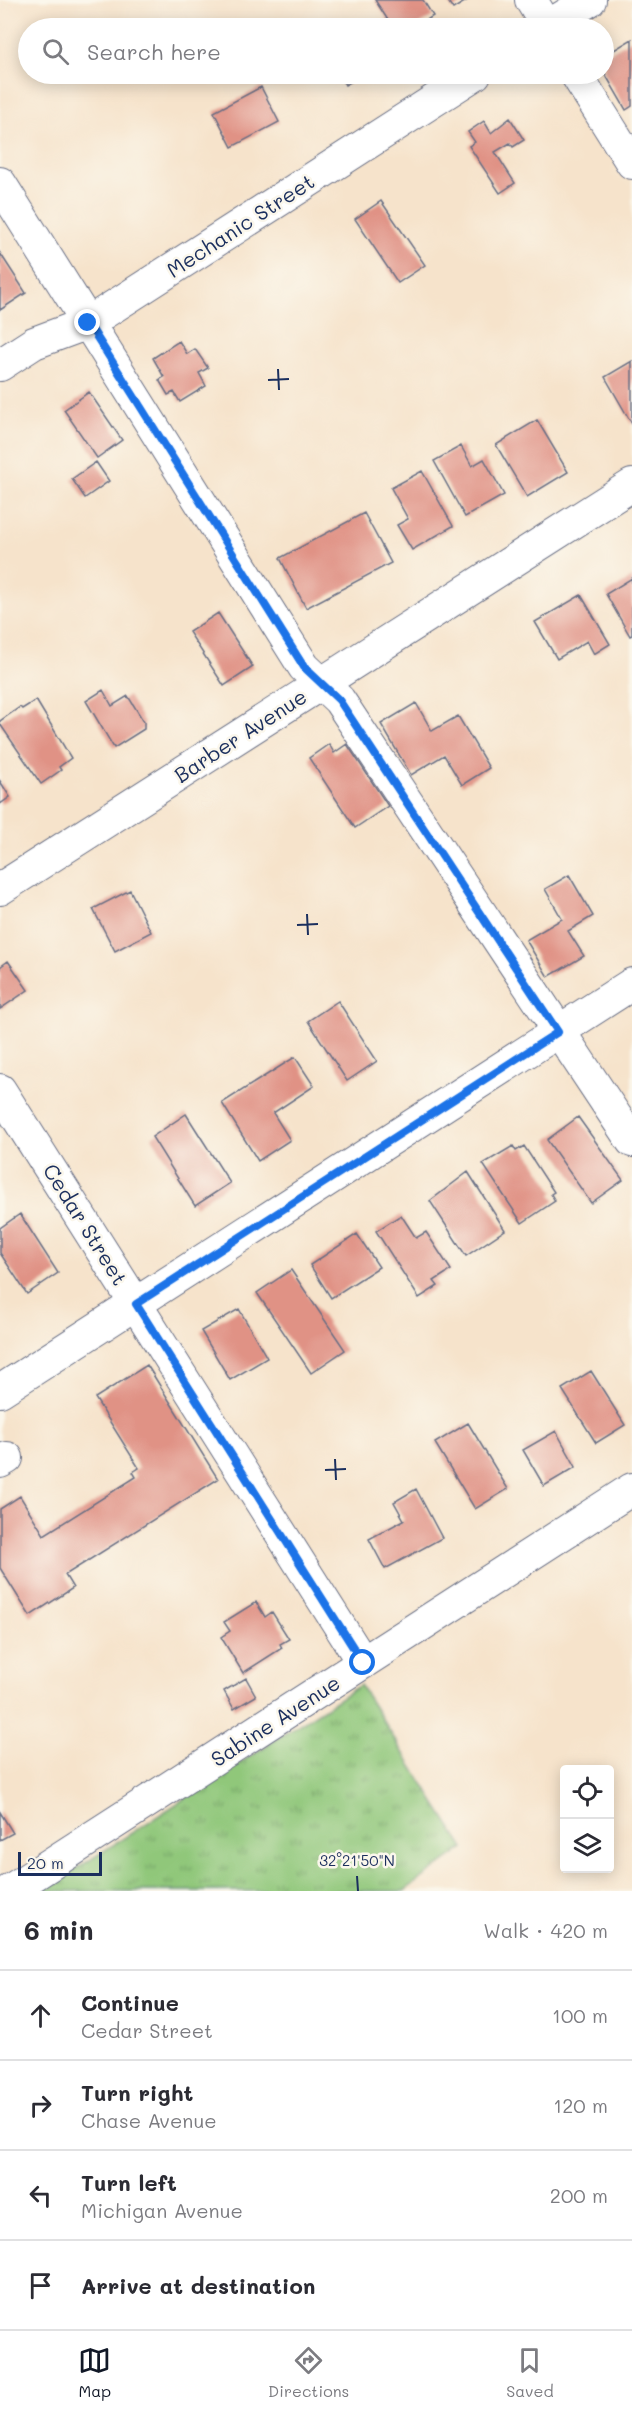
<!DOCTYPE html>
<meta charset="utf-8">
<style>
:root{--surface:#fff;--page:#f2f2f3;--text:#2b2b33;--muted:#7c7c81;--line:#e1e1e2;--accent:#111827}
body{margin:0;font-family:Mali,sans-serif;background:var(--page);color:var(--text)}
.controls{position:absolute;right:18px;bottom:18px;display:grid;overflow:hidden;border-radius:6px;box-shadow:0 3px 15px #0003}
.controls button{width:54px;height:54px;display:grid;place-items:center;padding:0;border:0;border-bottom:2px solid var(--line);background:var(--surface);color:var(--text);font:30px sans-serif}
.scale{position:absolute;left:18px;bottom:15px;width:84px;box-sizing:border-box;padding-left:6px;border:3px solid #1b2f5e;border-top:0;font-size:16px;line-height:21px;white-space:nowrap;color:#1b2f5e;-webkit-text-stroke:4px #fbf7ec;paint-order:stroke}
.stop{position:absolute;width:18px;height:18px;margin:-14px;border:4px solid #1a73e8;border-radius:50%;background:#fff}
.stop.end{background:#1a73e8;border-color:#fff;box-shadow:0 2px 6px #0008}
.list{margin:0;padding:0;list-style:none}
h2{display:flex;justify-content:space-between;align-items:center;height:78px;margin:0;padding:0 24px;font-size:26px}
h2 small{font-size:20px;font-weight:400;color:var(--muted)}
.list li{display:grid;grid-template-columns:39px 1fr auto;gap:18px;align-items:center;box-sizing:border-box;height:90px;padding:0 24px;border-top:2px solid var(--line)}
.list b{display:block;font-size:22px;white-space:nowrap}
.list p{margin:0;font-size:20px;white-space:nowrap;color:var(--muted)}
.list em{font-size:20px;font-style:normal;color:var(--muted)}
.icon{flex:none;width:33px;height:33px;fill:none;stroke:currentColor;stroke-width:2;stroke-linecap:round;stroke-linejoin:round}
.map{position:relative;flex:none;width:632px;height:1891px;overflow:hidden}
.search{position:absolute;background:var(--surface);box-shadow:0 3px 15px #0003;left:18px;right:18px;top:18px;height:66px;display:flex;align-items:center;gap:15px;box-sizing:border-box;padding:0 21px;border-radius:33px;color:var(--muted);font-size:22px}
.sheet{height:438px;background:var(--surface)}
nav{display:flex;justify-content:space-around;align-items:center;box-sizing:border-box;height:84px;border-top:2px solid var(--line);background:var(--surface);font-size:16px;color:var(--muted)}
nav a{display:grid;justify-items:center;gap:3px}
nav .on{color:var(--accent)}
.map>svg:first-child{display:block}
.grass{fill:url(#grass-tufts);stroke:#567b6c;stroke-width:1.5}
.building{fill:#e09285}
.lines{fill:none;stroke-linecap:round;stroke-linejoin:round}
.minor-casing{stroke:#686e84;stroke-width:34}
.minor{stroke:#fff;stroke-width:32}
.route{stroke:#1a73e8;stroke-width:8}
.ticks{fill:none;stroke:#1b2f5e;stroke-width:2}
.labels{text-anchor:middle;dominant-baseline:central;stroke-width:5;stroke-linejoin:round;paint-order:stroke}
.street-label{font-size:21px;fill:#1b2f5e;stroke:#fbf7ec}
.ticks-label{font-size:15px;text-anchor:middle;fill:#1b2f5e;stroke:#fbf7ec;stroke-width:5;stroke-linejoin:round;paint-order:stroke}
</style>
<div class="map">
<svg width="632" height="1891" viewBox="0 0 632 1891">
<defs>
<pattern id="grass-tufts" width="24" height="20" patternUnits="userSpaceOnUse" patternTransform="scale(1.5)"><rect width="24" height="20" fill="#90c77a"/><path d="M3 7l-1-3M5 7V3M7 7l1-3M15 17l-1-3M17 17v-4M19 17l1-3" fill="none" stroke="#75a267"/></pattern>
</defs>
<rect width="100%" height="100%" fill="#fbf7ec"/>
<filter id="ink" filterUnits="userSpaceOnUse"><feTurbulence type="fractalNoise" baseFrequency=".0167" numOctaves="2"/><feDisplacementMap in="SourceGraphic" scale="12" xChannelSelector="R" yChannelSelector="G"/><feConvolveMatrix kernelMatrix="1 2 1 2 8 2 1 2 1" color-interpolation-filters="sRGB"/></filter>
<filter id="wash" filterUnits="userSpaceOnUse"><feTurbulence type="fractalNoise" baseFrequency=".008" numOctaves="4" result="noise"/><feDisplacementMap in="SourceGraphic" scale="24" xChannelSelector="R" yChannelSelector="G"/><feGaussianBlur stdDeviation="1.35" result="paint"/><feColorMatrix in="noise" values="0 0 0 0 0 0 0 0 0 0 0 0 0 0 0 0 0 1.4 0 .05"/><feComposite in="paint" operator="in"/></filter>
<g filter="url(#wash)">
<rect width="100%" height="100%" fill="#f6e3cb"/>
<path class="grass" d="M360,1685L464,1848L404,1891H42Z"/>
<g id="blocks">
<path class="building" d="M375,0H423L433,16L419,25L421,28H393Z
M447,0H468L453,9Z
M632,39V106L626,110L604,72V56Z
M339,74H365L345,85Z
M261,87L279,122L232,147L214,112Z
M510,118L524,140L513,147L510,143L495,152L515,183L500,193L469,146L475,142L468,132L484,121L491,133Z
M381,201L425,265L398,283L355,219Z
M0,253L26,293L0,310Z
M179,341L187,354L195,349L208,368L199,373L206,386L180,402L174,392L168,395L159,380L164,377L153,358Z
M632,361V424L605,377Z
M89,392L122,440L97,458L64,410Z
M537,420L568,472L527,497L496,445Z
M461,446L472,466L484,459L504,495L465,517L434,461Z
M96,462L109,481L85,498L72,479Z
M422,471L453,526L412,550L397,525L408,519L391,488Z
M364,513L391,563L306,608L280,558Z
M632,578V635L630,636L606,594Z
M581,595L610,644L594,654L587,641L557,659L535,622Z
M218,613L253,667L224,686L189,632Z
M103,690L112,706L128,696L144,722V729L114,748L86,701Z
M36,700L71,758L59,767L61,770L41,784L0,724V721L20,707L22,709Z
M416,703L432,731L458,716L489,768L462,785L444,755L411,775L381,724Z
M329,744L334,753L347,744L388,806L355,828L309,758Z
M0,781L10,797L0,804Z
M569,875L593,916L568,931L584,956L548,977L526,940L562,919L545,889Z
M130,890L151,932L115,951L93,909Z
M8,961L28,990L0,1009V967Z
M338,1001L377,1061L347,1081L308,1021Z
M295,1057L314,1086L273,1113L290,1140L258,1161L222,1103Z
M186,1114L230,1183L195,1206L152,1137Z
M578,1117L623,1180L591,1203L547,1140Z
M513,1146L516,1151L524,1146L554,1192L551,1194L555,1201L522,1223L483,1164Z
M468,1172L505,1230L466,1256L430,1201Z
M20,1214L58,1273L27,1294L0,1253V1228Z
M401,1215L416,1238L426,1232L451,1270L434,1281L438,1286L419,1298L376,1231Z
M357,1234L379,1267L331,1298L310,1265Z
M291,1270L345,1350L311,1373L257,1293Z
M239,1309L267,1358L230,1380L201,1331Z
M147,1365L218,1479L65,1575L73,1588L30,1616L0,1568V1509L20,1496L44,1535L136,1477L133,1472L139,1468L95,1398Z
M591,1371L625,1425L596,1443L562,1389Z
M468,1423L508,1489L475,1509L435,1443Z
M556,1431L576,1467L544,1486L523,1450Z
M416,1489L442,1538L385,1569L369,1539L404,1520L394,1502Z
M256,1602L265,1617L272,1612L289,1639L280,1644L282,1648L243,1673L221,1637L230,1631L224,1622Z
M246,1678L256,1696L234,1709L224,1691Z
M0,1812L13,1833L0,1840Z"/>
</g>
</g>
<g filter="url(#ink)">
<use href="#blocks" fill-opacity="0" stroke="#686e84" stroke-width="1.5"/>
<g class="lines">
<defs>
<path id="minor" d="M531,0L548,28
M545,28L590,0
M576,74L632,163
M0,183L304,667L339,700L632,1141
M0,365L34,343L88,323L475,74
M0,889L632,485
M0,1090L363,1663
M0,1391L632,984
M0,1462L7,1458
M9,1891L632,1489"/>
</defs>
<use href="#minor" class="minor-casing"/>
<use href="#minor" class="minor"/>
</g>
</g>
<g class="lines" filter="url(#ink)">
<path class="route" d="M88,323L304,667L339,700L558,1032L136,1304L363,1663"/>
</g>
<path class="ticks" d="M278,369L279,390M268,380L289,379M307,914L308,935M297,925L318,924M335,1459L336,1480M325,1470L346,1469M357,1876L358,1891"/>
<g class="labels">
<g class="street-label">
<text transform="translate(240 225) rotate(-33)">Mechanic Street</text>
<text transform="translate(240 735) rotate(-33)">Barber Avenue</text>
<text transform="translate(86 1224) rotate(58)">Cedar Street</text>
<text transform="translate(275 1720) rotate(-33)">Sabine Avenue</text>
</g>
</g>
<g class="ticks-label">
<text x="357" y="1866">32°21'50"N</text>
</g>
</svg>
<div class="controls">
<button><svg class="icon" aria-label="locate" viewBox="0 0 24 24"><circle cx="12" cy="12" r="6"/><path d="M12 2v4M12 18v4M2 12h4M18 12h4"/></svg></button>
<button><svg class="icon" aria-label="layers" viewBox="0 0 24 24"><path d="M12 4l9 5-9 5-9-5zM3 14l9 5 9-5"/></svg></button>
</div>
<div class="scale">20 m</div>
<div class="stop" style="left:363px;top:1663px"></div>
<div class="stop end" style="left:88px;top:323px"></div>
<div class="search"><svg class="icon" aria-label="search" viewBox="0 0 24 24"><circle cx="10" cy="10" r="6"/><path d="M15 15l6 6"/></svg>Search here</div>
</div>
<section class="sheet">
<h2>6 min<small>Walk · 420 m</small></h2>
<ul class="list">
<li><svg class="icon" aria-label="ahead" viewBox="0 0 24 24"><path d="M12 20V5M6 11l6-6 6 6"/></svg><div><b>Continue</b><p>Cedar Street</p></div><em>100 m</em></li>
<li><svg class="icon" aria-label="right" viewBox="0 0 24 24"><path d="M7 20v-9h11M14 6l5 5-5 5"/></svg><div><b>Turn right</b><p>Chase Avenue</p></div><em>120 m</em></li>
<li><svg class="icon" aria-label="left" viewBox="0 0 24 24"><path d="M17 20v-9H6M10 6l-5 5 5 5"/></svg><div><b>Turn left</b><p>Michigan Avenue</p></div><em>200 m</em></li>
<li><svg class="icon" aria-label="arrive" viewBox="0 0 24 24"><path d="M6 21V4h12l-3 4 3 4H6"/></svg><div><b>Arrive at destination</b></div></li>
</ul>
</section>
<nav>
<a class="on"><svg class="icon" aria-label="map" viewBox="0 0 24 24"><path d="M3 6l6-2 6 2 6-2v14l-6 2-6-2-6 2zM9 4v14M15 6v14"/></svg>Map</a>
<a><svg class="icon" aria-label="directions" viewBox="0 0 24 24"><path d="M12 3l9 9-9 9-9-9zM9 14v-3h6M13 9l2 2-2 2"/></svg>Directions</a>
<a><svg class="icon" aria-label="saved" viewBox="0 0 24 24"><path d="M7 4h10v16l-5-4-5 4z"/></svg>Saved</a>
</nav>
